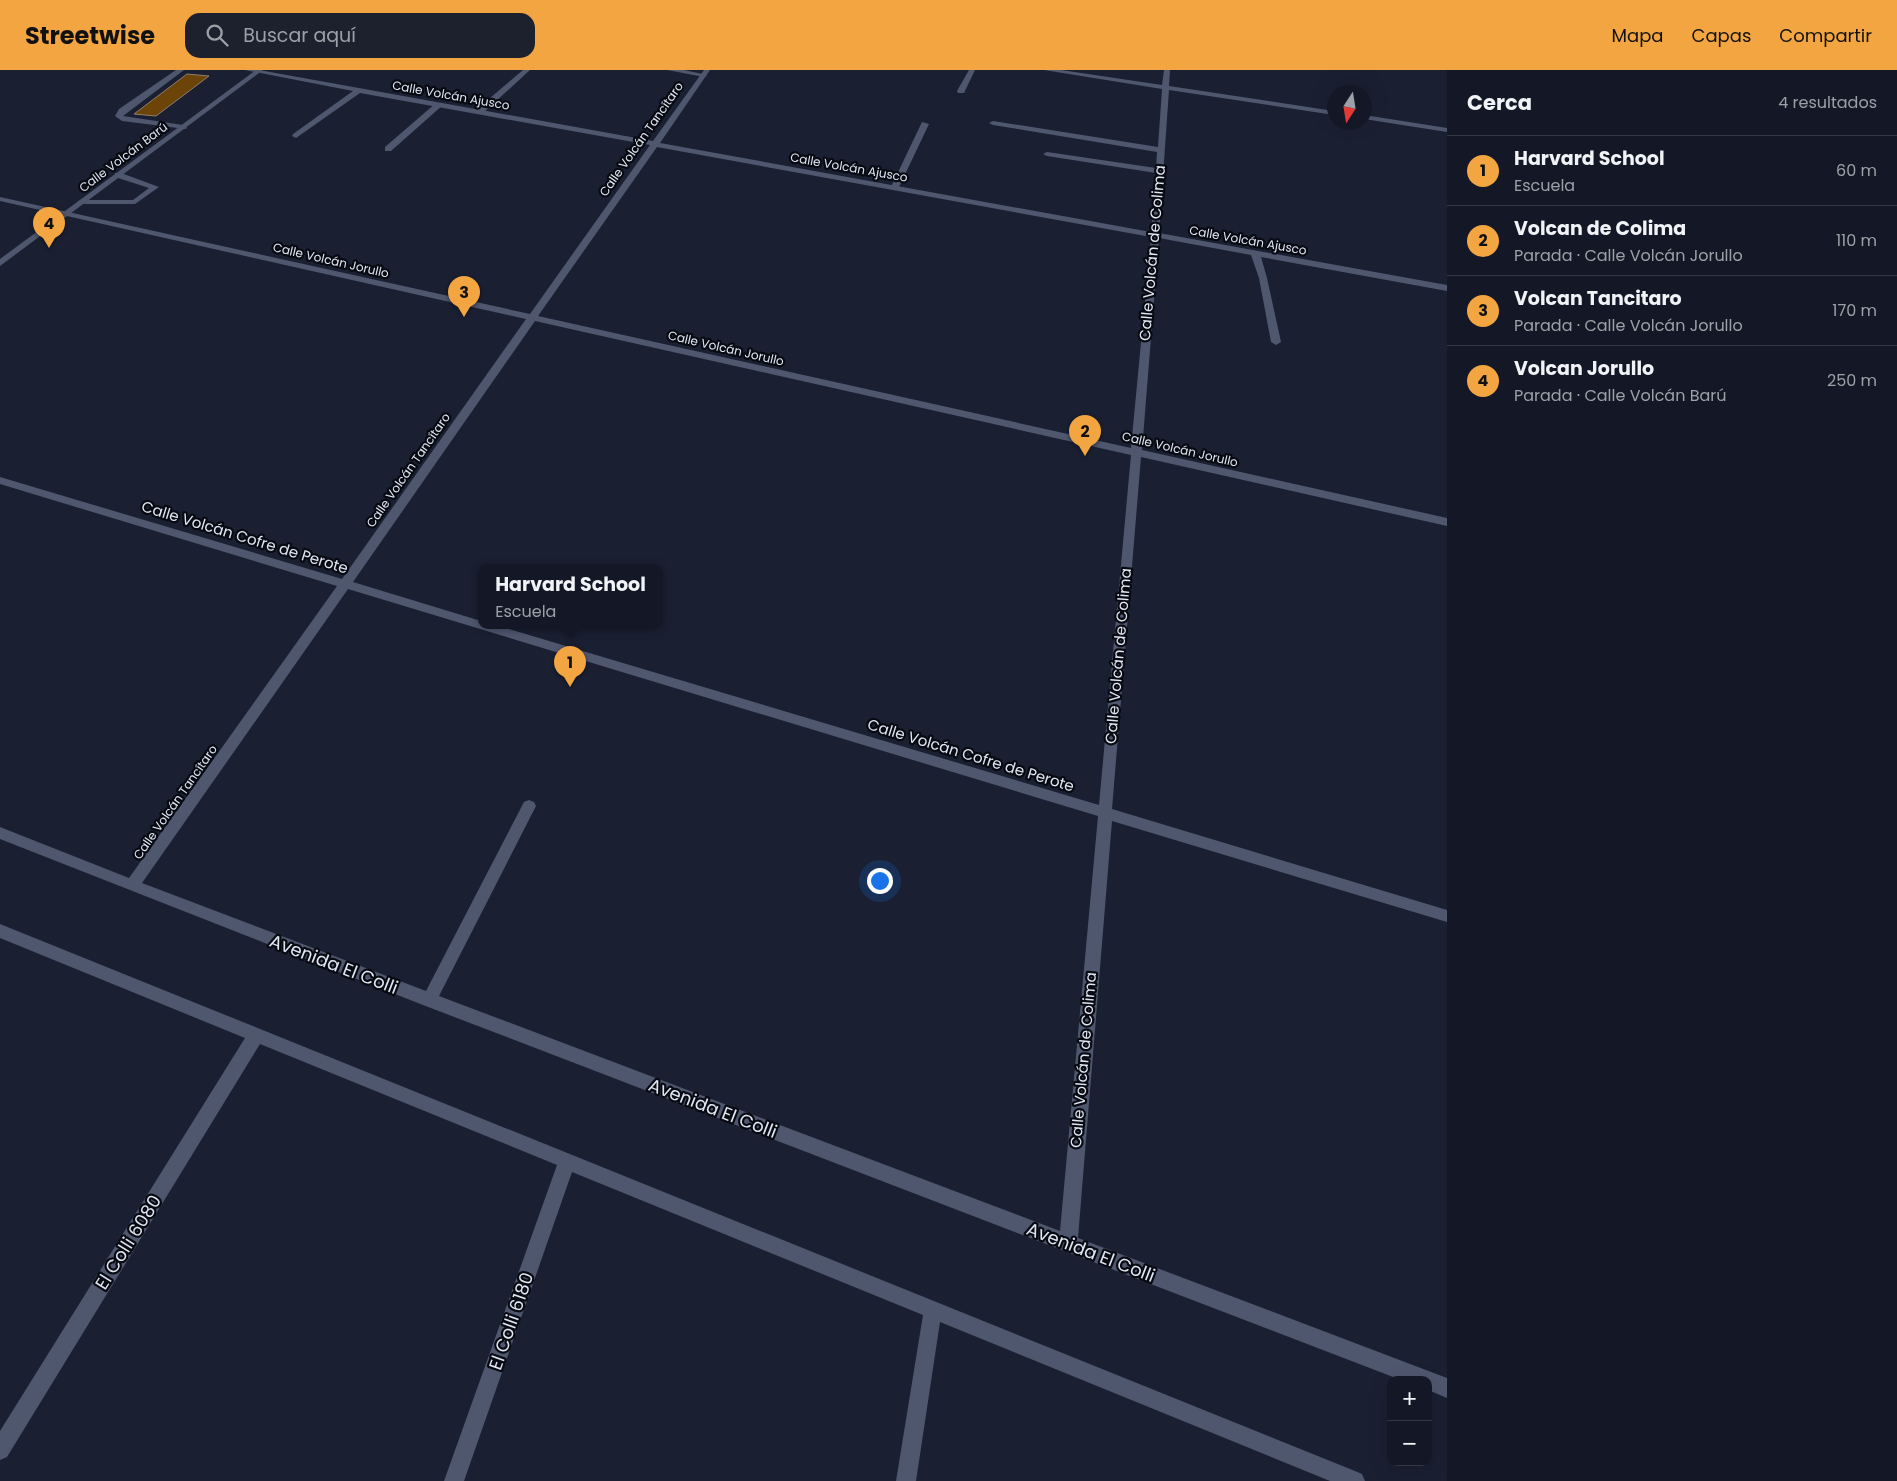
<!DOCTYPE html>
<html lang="es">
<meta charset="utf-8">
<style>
:root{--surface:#141826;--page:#1d212e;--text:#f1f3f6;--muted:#9da0a7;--line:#333743;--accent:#f2a541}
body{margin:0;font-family:Poppins,sans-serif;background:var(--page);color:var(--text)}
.controls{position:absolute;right:15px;bottom:15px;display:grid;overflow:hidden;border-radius:10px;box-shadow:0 5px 20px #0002}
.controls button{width:45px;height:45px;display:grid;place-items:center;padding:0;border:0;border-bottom:1px solid var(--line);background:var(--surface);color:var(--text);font:25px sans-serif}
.compass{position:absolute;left:1327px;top:15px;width:45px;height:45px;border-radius:50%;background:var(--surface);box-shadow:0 5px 20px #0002;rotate:192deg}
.you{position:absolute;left:879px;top:810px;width:18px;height:18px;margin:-12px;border:4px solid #fff;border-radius:50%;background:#1a73e8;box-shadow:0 0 0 8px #1a73e833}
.badge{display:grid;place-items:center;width:32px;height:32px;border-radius:50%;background:var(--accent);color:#111;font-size:16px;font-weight:700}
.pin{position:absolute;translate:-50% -41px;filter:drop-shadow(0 1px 2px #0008)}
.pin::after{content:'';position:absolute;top:26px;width:18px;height:15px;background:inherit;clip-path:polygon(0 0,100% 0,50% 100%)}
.popup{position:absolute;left:478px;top:494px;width:185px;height:65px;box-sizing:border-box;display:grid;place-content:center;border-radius:10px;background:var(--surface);filter:drop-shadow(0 1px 4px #0005);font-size:16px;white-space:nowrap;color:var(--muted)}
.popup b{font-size:19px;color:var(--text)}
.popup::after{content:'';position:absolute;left:50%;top:100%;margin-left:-10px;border:10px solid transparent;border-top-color:var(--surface)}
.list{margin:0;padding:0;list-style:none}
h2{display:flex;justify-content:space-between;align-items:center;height:65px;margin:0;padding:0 20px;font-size:21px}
h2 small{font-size:16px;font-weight:400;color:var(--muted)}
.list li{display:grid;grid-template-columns:32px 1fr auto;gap:15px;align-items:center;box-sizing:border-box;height:70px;padding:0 20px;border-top:1px solid var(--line)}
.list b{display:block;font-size:19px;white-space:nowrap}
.list p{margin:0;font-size:16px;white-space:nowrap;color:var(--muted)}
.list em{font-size:16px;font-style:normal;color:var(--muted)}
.icon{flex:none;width:28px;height:28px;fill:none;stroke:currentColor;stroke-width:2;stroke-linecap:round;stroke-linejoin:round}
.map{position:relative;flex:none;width:1447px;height:1411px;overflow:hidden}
header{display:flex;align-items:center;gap:30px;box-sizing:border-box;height:70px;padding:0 25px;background:var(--accent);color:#111}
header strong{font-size:24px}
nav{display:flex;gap:28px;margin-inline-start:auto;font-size:18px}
.search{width:350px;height:45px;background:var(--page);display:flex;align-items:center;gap:12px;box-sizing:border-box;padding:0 18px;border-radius:15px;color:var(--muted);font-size:19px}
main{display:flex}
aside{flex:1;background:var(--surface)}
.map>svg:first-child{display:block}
.building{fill:#6d4407;stroke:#907e6b}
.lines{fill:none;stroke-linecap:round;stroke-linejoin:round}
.service{fill:#4f576f;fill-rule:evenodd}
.minor{fill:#4f576f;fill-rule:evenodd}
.tertiary{fill:#4f576f;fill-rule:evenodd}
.labels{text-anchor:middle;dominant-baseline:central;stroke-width:4.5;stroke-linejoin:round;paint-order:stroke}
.far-street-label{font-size:12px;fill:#e1e6f3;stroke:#080a12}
.street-label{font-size:15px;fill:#e1e6f3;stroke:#080a12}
.near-street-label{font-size:18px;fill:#e1e6f3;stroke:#080a12}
</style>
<header>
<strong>Streetwise</strong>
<div class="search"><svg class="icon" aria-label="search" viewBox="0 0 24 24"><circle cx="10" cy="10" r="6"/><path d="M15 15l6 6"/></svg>Buscar aquí</div>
<nav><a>Mapa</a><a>Capas</a><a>Compartir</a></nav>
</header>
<main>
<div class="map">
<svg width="1447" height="1411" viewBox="0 0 1447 1411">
<rect width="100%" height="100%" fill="#1a2032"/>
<path class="building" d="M187,4L209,6L156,46L134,44Z"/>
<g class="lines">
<path class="service" d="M176,0H184L123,46L183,55L187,57L186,59L122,51L115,46L119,39Z
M523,0H530L482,44H476V40Z
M667,0H684L707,5L704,7Z
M436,33L443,35L391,81H385V77Z
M922,52L929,54L899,117L892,119L891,117Z
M115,103H121L159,117L135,134H78L77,132L81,130H133L149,118L115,107Z"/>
<path class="minor" d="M245,0H259L653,71L704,0H710L660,73L1151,162L1156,103L1047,86L1043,84L1047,82L1156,98L1157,82L993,55L989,53L993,51L1158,77L1162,19L1044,0H1061L1162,15L1164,0H1170L1169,16L1334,41V45L1169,20L1159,163L1447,215V221L1261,187L1267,208L1281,272L1276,275L1271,272L1259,208L1251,185L1159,168L1142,380L1447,448V456L1141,387L1112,739L1447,840V852L1112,751L1078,1168L1447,1308V1328L1428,1320V1310H1401L423,935L0,769V757L129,808L337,516L0,414V407L342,509L526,249L0,131V127L530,244L650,75L360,23L296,68L292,66L293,64L353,21ZM657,77L1151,167L1131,378L538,246ZM535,251L1131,385L1099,735L499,556H481V551L353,512ZM348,519L1098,746L1060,1161L439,926L536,736L534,732L529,730L524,732L426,921L142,813Z
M969,0H975L964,23H958L957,21Z
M1364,45L1447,58V62L1364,49Z
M0,854L1355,1401L1362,1404L1365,1411H1330L940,1252L916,1411H896L923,1245L572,1102L464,1411H444L557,1095L260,974L7,1387L0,1390V1361L245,968L0,868Z"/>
<path class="tertiary" d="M256,0H263L0,196V189Z"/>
</g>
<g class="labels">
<g class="far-street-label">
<text transform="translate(451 25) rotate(10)">Calle Volcán Ajusco</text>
<text transform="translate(641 69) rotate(-55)">Calle Volcán Tancítaro</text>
<text transform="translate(123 87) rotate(-37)">Calle Volcán Barú</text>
<text transform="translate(849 97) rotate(10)">Calle Volcán Ajusco</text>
<text transform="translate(1248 170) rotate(10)">Calle Volcán Ajusco</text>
<text transform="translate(331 190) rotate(13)">Calle Volcán Jorullo</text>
<text transform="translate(726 278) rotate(13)">Calle Volcán Jorullo</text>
<text transform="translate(1180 379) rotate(13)">Calle Volcán Jorullo</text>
<text transform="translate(408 400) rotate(-55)">Calle Volcán Tancítaro</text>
<text transform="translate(175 732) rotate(-55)">Calle Volcán Tancítaro</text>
</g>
<g class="street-label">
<text transform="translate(1152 183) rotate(-85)">Calle Volcán de Colima</text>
<text transform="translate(245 467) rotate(17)">Calle Volcán Cofre de Perote</text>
<text transform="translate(1118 586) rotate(-85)">Calle Volcán de Colima</text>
<text transform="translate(971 685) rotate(17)">Calle Volcán Cofre de Perote</text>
<text transform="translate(1083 990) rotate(-85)">Calle Volcán de Colima</text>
</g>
<g class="near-street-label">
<text transform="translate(334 894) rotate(21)">Avenida El Colli</text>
<text transform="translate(713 1038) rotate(21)">Avenida El Colli</text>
<text transform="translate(128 1172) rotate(-58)">El Colli 6080</text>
<text transform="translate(1091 1182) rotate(21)">Avenida El Colli</text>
<text transform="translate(511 1251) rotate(-71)">El Colli 6180</text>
</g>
</g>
</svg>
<div class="controls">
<button>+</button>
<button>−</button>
</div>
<svg class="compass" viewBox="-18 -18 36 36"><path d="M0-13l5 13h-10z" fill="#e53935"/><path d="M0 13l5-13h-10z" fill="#9da0a7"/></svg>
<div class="you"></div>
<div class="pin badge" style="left:570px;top:617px">1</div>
<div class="popup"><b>Harvard School</b>Escuela</div>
<div class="pin badge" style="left:1085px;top:386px">2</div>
<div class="pin badge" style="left:464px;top:247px">3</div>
<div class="pin badge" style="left:49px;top:178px">4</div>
</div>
<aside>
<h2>Cerca<small>4 resultados</small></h2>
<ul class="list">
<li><span class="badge">1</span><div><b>Harvard School</b><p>Escuela</p></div><em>60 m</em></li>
<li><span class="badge">2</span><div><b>Volcan de Colima</b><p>Parada · Calle Volcán Jorullo</p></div><em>110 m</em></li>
<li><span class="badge">3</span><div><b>Volcan Tancitaro</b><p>Parada · Calle Volcán Jorullo</p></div><em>170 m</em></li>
<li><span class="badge">4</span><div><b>Volcan Jorullo</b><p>Parada · Calle Volcán Barú</p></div><em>250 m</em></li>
</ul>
</aside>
</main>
